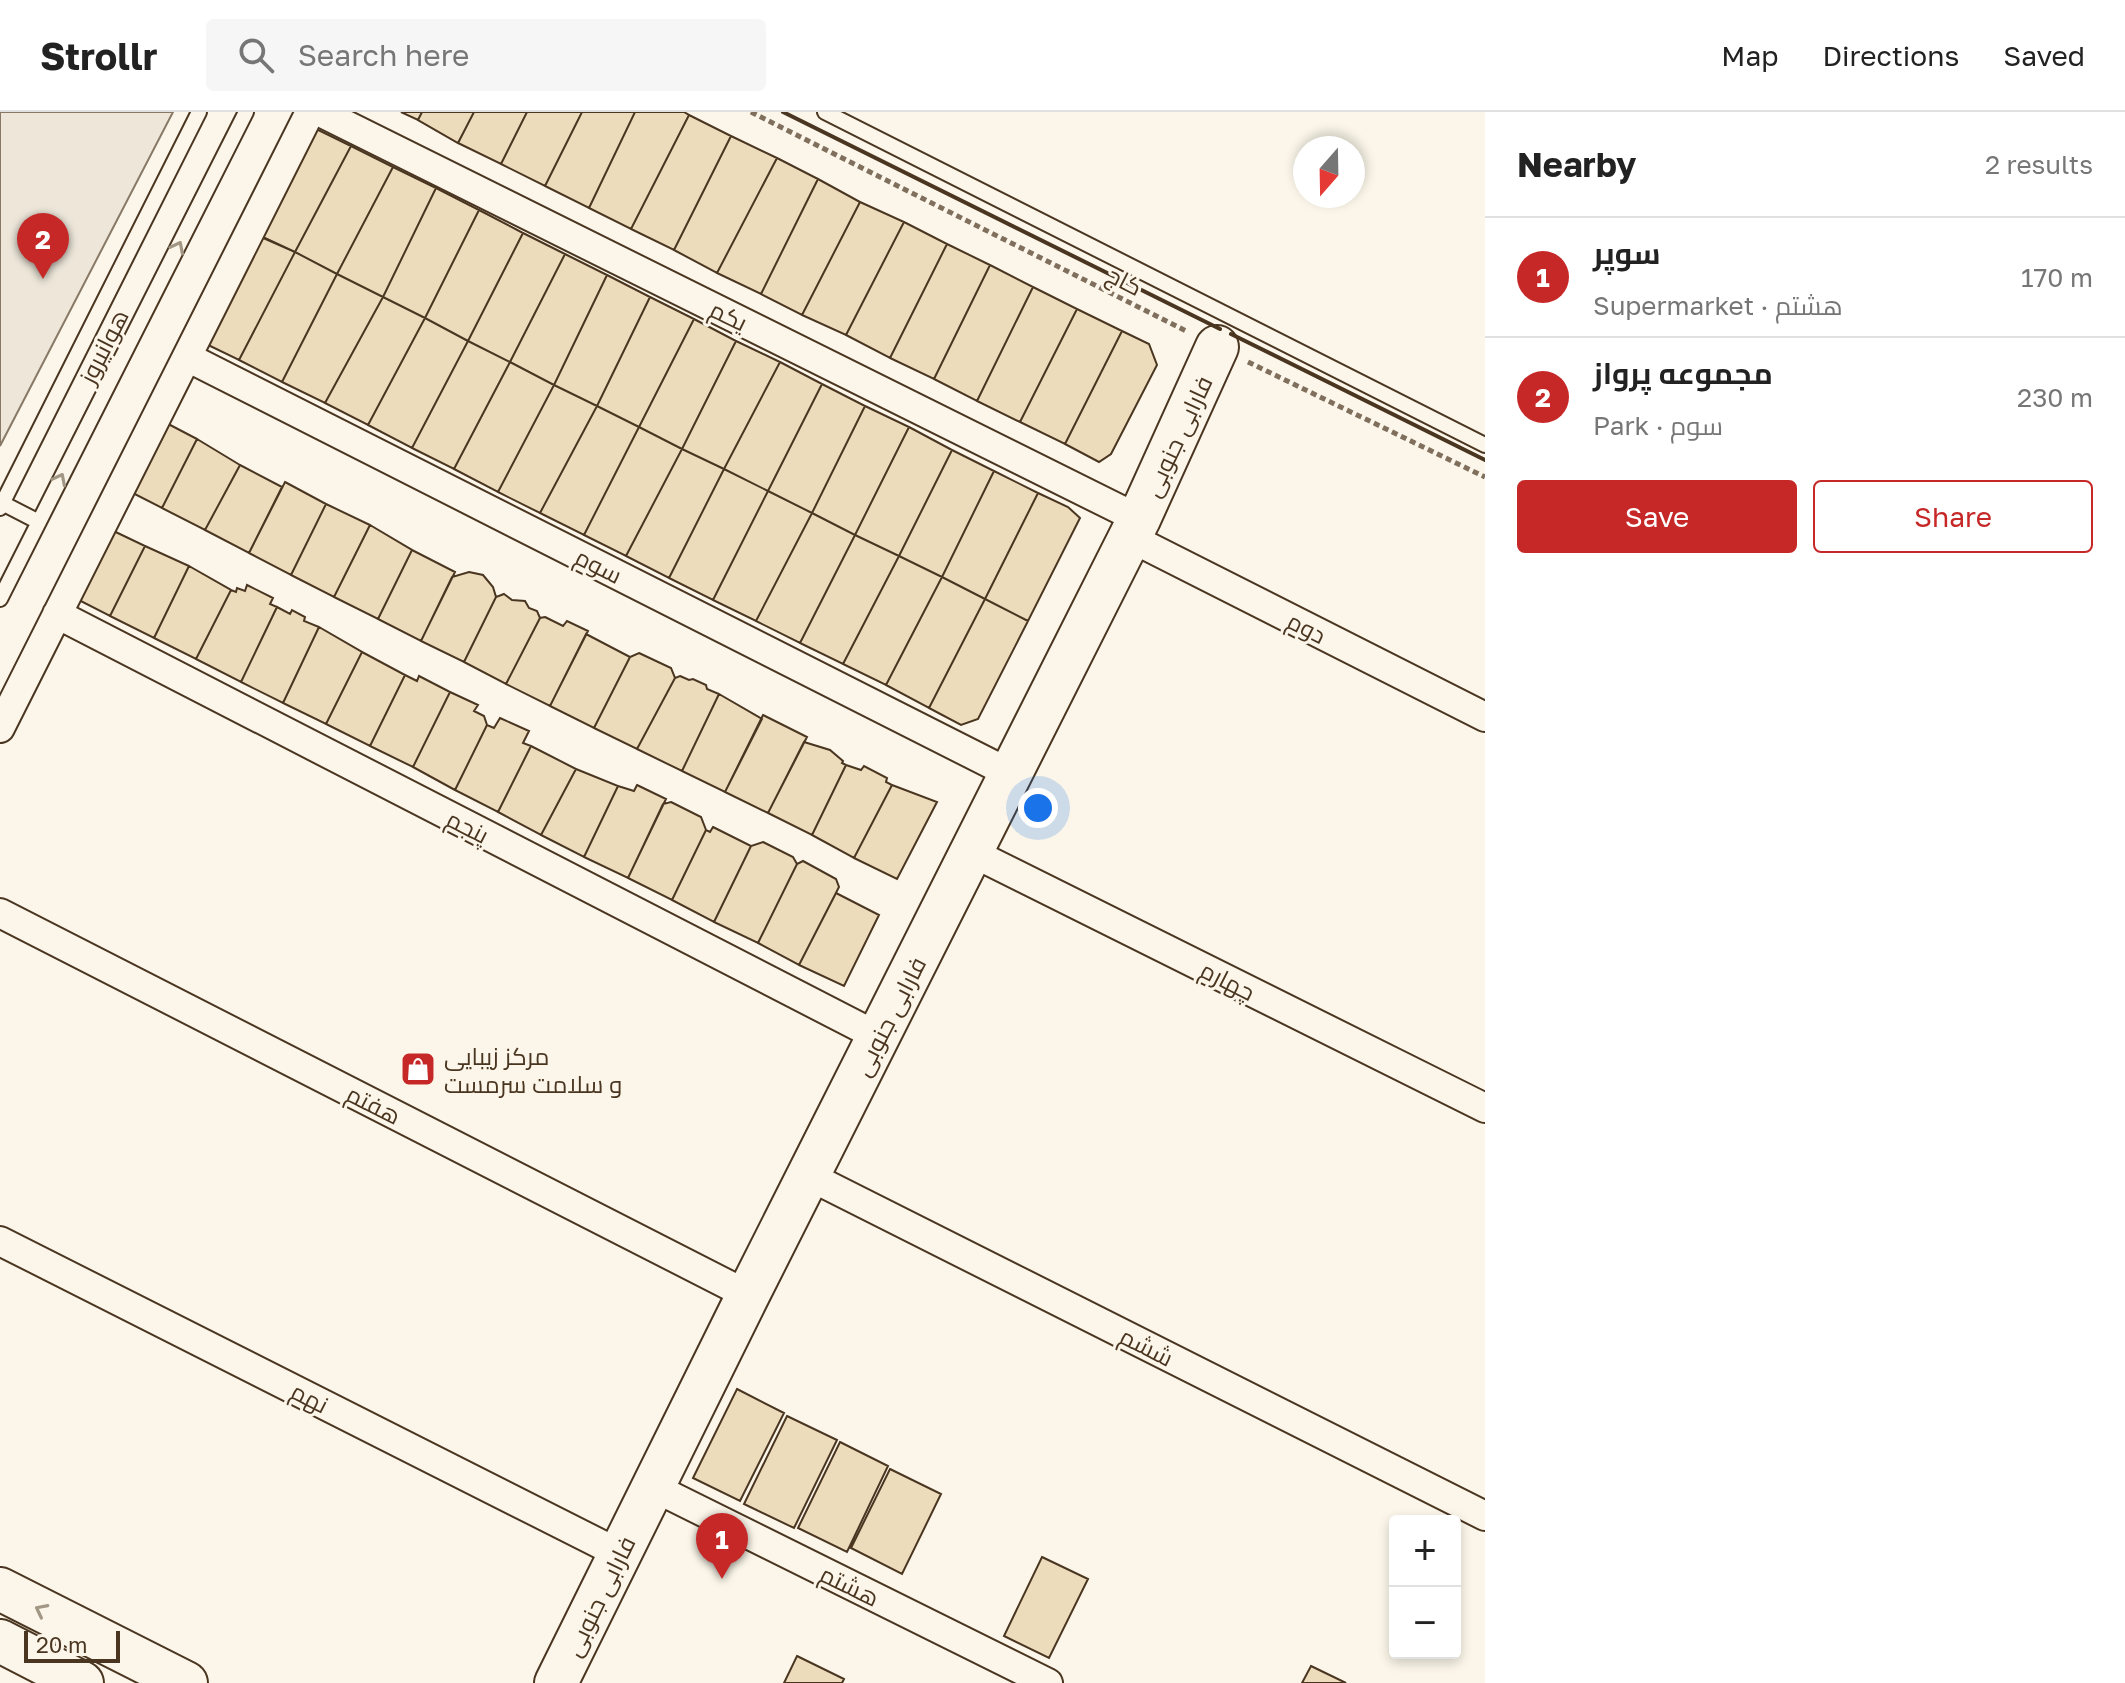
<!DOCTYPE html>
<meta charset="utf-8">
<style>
:root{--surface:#fff;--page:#f6f6f6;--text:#222;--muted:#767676;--line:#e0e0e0;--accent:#c62828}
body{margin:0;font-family:"Golos Text",Cairo,sans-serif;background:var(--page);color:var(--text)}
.controls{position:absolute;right:24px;bottom:24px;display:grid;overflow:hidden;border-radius:8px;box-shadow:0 4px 12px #0003}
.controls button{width:72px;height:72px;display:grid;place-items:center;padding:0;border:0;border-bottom:2px solid var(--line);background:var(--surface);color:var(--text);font:40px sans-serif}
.compass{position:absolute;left:1293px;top:24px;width:72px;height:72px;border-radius:50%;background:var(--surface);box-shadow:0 4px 12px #0003;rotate:200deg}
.scale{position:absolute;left:24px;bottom:20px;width:96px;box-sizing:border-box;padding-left:8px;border:4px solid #4a3520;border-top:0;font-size:22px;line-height:28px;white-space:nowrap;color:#4a3520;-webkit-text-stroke:6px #fbf6e9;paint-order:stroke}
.you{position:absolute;left:1038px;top:696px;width:28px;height:28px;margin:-20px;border:6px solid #fff;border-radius:50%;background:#1a73e8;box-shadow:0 0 0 12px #1a73e833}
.badge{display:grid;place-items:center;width:52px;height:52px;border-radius:50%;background:var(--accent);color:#fff;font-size:26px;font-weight:700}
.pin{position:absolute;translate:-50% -66px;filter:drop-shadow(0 2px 4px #0008)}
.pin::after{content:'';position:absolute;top:42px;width:28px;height:24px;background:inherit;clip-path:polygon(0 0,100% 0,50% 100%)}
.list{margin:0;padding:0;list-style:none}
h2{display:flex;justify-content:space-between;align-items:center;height:104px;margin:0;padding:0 32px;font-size:34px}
h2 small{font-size:26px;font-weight:400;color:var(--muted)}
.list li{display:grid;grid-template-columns:52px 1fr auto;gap:24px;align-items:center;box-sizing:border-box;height:120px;padding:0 32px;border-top:2px solid var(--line)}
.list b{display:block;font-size:30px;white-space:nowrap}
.list p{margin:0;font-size:26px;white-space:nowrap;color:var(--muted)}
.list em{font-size:26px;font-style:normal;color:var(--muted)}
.actions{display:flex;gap:16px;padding:24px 32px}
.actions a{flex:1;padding:18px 0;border:2px solid var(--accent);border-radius:8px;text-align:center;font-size:28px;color:var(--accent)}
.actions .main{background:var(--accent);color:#fff}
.icon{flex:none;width:44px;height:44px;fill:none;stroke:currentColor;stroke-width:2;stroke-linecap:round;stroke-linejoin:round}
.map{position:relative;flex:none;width:1485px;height:1571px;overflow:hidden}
header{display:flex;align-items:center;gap:48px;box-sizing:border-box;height:112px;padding:0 40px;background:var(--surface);border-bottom:2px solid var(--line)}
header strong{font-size:38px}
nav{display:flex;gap:44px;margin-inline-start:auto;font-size:28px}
.search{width:560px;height:72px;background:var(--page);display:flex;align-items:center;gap:20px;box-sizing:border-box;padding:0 28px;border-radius:8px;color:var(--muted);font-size:30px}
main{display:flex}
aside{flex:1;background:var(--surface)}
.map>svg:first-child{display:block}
.green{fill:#ede6d9;stroke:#887966;stroke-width:2}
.building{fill:#ecdcbc;stroke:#4a3520;stroke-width:2}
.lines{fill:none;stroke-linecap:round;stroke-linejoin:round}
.lane-casing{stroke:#4a3520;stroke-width:18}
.street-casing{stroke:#4a3520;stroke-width:32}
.secondary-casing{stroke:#4a3520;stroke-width:46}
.path{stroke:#7f6f5c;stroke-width:5;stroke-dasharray:6 4;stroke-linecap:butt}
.lane{stroke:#fbf6e9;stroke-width:14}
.street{stroke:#fbf6e9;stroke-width:28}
.secondary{stroke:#fbf6e9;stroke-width:42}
.wall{stroke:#4a3520;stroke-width:4}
.oneway{stroke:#a29684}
.labels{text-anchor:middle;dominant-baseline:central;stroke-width:6;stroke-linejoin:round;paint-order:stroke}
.street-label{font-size:24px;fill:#4a3520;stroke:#fbf6e9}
.poi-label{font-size:24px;fill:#4a3520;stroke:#fbf6e9;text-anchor:start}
</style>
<header>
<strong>Strollr</strong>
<div class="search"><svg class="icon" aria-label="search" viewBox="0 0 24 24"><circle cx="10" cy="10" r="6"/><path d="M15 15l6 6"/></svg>Search here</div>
<nav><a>Map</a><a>Directions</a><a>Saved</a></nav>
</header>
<main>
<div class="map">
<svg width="1485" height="1571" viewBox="0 0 1485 1571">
<rect width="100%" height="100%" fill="#fbf6e9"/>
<path class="green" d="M0,0H173L0,334Z"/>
<path class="building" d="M401,0H422L418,8Z
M422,0H474L458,31L418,8Z
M474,0H527L501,52L458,31Z
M527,0H582L545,74L501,52Z
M582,0H635L589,96L545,74Z
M635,0H684L689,3L631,117L589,96Z
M689,3L731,24L674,138L631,117Z
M304,11L351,34L295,140L250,119Z
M731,24L777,46L717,161L674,138Z
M351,34L393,55L337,162L295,140Z
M777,46L818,67L761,182L717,161Z
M393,55L436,76L383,185L337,162Z
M818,67L860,90L802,203L761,182Z
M436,76L479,98L425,206L383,185Z
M860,90L904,110L846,223L802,203Z
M479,98L523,121L468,229L425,206Z
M904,110L947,132L890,246L846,223Z
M523,121L565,142L510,250L468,229Z
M261,125L295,140L239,248L204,231Z
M947,132L990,153L934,267L890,246Z
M295,140L337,162L282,270L239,248Z
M565,142L607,163L554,273L510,250Z
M990,153L1033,175L977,289L934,267Z
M337,162L383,185L325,291L282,270Z
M607,163L650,185L597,294L554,273Z
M1033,175L1077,197L1020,310L977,289Z
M383,185L425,206L368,313L325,291Z
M650,185L694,207L639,315L597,294Z
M1077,197L1122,219L1065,332L1020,310Z
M425,206L468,229L412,336L368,313Z
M694,207L736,229L682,337L639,315Z
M1122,219L1149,232L1157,253L1111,342L1099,350L1065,332Z
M468,229L510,250L454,357L412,336Z
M736,229L780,250L724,357L682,337Z
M510,250L554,273L498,380L454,357Z
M780,250L822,272L768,379L724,357Z
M822,272L865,294L812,401L768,379Z
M554,273L597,294L540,401L498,380Z
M597,294L639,315L584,423L540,401Z
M865,294L909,315L855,423L812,401Z
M153,304L197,327L162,396L119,374Z
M639,315L682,337L626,444L584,423Z
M909,315L952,338L899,444L855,423Z
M197,327L240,353L205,418L162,396Z
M682,337L724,357L669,466L626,444Z
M952,338L994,359L942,465L899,444Z
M240,353L282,375L249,441L205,418Z
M724,357L768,379L713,488L669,466Z
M994,359L1038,381L985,487L942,465Z
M285,370L326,392L291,463L249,441Z
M768,379L812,401L756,509L713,488Z
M1038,381L1068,395L1080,406L1028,509L985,487Z
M326,392L370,413L334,485L291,463Z
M812,401L855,423L800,531L756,509Z
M101,413L145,434L110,504L67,482Z
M370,413L412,438L378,507L334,485Z
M855,423L899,444L843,552L800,531Z
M145,434L189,454L154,526L110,504Z
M412,438L455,460L421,529L378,507Z
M899,444L942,465L886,573L843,552Z
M189,454L231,478L196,547L154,526Z
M469,460L483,463L493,475L496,485L464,550L421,529L452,465Z
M942,465L985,487L929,596L886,573Z
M247,473L273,486L270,492L277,495L241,570L196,547L231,478L236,480L237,476L245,479Z
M504,482L512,488L525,489L529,496L537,499L540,506L506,572L464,550L496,485Z
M985,487L1028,509L978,607L961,613L929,596Z
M277,495L290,502L292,498L305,505L304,509L319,515L283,591L241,570Z
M545,505L563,514L567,509L588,519L550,594L506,572L540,506Z
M319,515L362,540L326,612L283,591Z
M586,522L630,545L594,616L550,594Z
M362,540L405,563L370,634L326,612Z
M639,541L671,556L675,566L637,637L594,616L630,545Z
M405,563L417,569L419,564L450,580L413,655L370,634Z
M680,564L689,568L693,567L706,573L707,577L719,582L682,659L637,637L675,566Z
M450,580L478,593L474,599L484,604L487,613L455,678L413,655Z
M719,582L762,607L725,680L682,659Z
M763,603L807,625L768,701L725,680Z
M500,606L529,619L523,631L531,634L498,700L455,678L487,613L494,616Z
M804,630L830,638L843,649L842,651L846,653L812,723L768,701Z
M531,634L576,657L541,723L498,700Z
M846,653L861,658L864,654L887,666L886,670L892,673L854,746L812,723Z
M576,657L618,674L584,745L541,723Z
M637,673L666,687L628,766L584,745L618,674L634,679Z
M892,673L937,690L897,767L854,746Z
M671,690L701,705L706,718L672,788L628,766L663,692Z
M713,715L751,734L714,810L672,788L706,718L710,720Z
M763,730L793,745L797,752L758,831L714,810L751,734Z
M803,749L836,767L839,775L799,853L758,831L797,752Z
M836,781L879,803L844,874L799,853Z
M737,1277L784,1301L740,1389L693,1366Z
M787,1304L837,1328L794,1416L744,1392Z
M840,1330L888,1354L847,1440L798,1416Z
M890,1357L941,1382L902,1462L851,1436Z
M1042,1445L1088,1467L1049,1546L1004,1524Z
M797,1544L844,1567L842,1571H784Z
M1311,1554L1346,1571H1302Z"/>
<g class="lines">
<defs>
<path id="lane" d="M825,0L1485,333
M2,391L39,410
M0,396L199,0
M0,487L246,0"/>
<path id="street" d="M320,0L1139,407
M187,245L1011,662
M1129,425L1485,605
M57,502L879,925
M0,616L310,0
M971,740L1485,996
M0,801L748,1183
M809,1064L1485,1404
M0,1129L620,1442
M653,1375L1048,1571"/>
<path id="secondary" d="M0,1477L186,1571
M0,1529L82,1571
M556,1571L748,1183L1139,407L1217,235"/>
</defs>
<use href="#lane" class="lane-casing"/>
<use href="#street" class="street-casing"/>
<use href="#secondary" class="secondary-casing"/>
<path class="path" d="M751,0L1186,219
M1248,250L1485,365"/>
<use href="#lane" class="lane"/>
<use href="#street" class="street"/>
<use href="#secondary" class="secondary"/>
<path class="wall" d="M783,0L1220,217
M1231,222L1485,348"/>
</g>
<defs><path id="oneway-chevron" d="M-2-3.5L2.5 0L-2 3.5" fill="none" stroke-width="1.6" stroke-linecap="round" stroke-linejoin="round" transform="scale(2)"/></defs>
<g class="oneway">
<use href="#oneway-chevron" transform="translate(178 135) rotate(-63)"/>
<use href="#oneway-chevron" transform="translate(60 367) rotate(-63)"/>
<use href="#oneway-chevron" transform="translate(41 1498) rotate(-153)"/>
</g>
<defs>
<symbol id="shop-square" viewBox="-11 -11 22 22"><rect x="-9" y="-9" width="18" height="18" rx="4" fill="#c62828" stroke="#fbf6e9"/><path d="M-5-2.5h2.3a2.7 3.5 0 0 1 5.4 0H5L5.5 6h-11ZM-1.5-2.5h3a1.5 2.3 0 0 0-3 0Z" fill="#fff"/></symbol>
</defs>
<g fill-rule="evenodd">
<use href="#shop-square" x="398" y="937" width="40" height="40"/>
</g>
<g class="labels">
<g class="street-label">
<text transform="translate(1125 168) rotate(27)">کاج</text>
<text transform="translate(729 203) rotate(26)">یکم</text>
<text transform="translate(103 234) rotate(-63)">هوانیروز</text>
<text transform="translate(1177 324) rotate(-65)">فارابی جنوبی</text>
<text transform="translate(599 453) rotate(27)">سوم</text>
<text transform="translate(1307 515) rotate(27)">دوم</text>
<text transform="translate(468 714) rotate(27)">پنجم</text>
<text transform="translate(1228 868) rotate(27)">چهارم</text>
<text transform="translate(889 904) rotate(-63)">فارابی جنوبی</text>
<text transform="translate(374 992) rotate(27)">هفتم</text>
<text transform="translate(1147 1234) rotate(27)">ششم</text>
<text transform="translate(310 1285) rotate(27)">نهم</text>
<text transform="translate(850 1473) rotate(26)">هشتم</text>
<text transform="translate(599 1484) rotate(-64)">فارابی جنوبی</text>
</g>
<g class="poi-label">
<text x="444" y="943">مرکز زیبایی<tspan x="444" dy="28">و سلامت سرمست</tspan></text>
</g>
</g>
</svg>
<div class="controls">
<button>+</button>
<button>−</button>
</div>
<svg class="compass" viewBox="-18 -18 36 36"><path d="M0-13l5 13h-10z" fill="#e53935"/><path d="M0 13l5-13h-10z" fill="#767676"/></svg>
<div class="scale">20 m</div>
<div class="you"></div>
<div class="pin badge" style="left:722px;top:1467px">1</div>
<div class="pin badge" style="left:43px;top:167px">2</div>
</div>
<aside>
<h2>Nearby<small>2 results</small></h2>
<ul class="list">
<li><span class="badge">1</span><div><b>سوپر</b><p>Supermarket · هشتم</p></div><em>170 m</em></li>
<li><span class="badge">2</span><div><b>مجموعه پرواز</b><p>Park · سوم</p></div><em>230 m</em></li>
</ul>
<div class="actions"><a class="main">Save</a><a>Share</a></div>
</aside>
</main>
